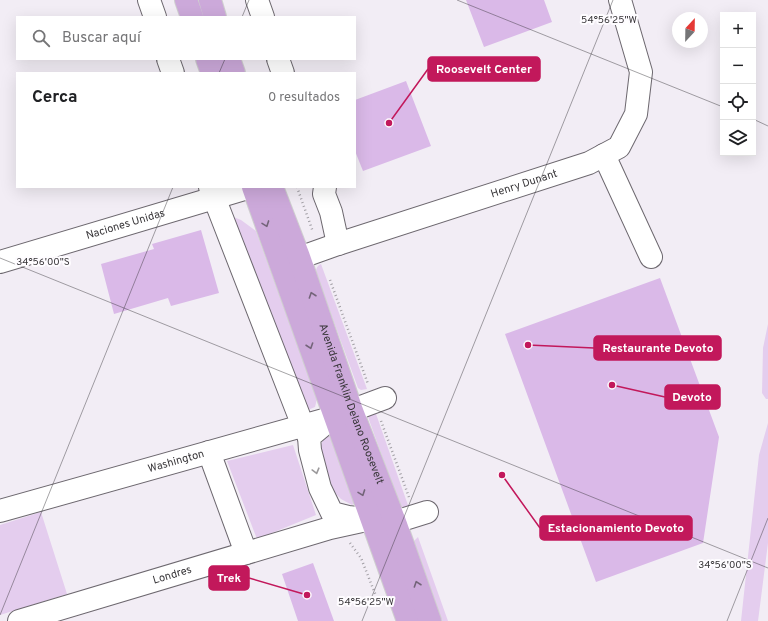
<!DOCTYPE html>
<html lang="es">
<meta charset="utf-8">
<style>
:root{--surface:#fff;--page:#f6f6f6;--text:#202124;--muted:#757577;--line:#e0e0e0}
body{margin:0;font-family:Overpass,sans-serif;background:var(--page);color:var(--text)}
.controls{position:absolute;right:12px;top:12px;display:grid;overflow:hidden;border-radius:0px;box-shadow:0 4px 16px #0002}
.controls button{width:36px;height:36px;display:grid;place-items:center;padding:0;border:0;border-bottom:1px solid var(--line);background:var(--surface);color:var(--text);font:20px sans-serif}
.compass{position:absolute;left:672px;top:12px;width:36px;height:36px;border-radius:50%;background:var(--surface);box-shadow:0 4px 16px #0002;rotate:22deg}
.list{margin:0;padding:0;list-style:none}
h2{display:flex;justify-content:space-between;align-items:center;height:52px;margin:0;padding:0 16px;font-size:17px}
h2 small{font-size:13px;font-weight:400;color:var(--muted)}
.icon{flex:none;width:22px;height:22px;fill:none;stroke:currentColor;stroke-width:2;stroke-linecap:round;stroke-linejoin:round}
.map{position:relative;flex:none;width:768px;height:621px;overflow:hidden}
.search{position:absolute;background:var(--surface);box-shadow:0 4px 16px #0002;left:16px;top:16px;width:340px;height:44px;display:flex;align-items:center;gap:10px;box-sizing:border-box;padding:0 14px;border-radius:0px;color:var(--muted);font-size:15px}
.panel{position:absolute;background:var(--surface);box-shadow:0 4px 16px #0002;left:16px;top:72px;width:340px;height:116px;border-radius:0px}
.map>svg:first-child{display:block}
.green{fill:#e4cdee}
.building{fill:#dab9e8}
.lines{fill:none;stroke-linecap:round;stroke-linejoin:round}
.minor-casing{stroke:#6d686f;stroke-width:24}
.major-casing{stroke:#cfcfcf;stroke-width:24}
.path{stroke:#a29fa5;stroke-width:2.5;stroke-dasharray:1 3;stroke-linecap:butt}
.minor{stroke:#fff;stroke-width:22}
.major{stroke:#cca9da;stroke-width:22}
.oneway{stroke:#736479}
.oneway2{stroke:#9c9a9c}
.ticks{fill:none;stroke:#383639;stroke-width:1;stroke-opacity:0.45}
.labels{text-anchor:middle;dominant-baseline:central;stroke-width:4;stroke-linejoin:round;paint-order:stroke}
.street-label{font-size:11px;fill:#383639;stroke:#fefcff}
.ticks-label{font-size:10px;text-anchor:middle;fill:#383639;stroke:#fefcff;stroke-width:4;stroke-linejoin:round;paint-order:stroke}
.leader{fill:none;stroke:#c2185b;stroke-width:1.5}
.callout-dot{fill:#c2185b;stroke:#fefcff;stroke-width:1.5}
.callout{fill:#c2185b;stroke:#c2185b;stroke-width:1.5}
.callout-label{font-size:12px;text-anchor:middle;font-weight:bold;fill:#fff}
</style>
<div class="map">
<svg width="768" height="621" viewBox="0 0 768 621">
<rect width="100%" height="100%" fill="#f2edf5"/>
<path class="green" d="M231,216L241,220L256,231L317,399L315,407L308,410Z
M321,264L367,389L361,390L358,388L316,273C316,268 317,266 321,264Z
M768,324V399H766L762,393L763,348Z
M375,411L410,511L401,509L368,417L369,414Z
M768,423V543L758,621H741L759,455Z
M328,432L355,503L352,505L341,499L334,492L319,451L323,440Z
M293,445L316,515L257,539L227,461Z
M41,512L67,594L0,615V525Z
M418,537L448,621H441L414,547V541Z"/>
<path class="building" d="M466,0H544L552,22L484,47Z
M406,81L431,146L363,171L355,151V100Z
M201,230L219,293L171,306L168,298L114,314L101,264L154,249L152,244Z
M660,278L719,437L703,543L596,582L505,334Z
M313,563L334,621H298L282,574Z"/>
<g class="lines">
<defs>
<g id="minor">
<path d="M149,0L155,17"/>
<path d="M257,0L263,17"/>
<path d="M168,59L173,73"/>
<path d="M278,59L283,73"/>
<path d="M604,155L651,257"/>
<path d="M210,187L303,426L309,437"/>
<path d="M325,187L324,194L331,212L338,244"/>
<path id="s1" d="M0,262L251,187"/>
<path id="s2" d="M282,264L338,244L589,163L619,147L636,114L641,72L620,0"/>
<path d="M321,427L309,437L310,450L320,488L332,513L348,517L395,522L427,512"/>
<path d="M209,452L246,553"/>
<path id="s3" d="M0,511L334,417L385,398"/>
<path id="s4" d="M19,621L330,528L371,519"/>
</g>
<g id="major">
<path d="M186,0L192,17"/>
<path d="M210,0L215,17"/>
<path d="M207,59L212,73"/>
<path d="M229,59L234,73"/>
<path d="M253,187L408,621"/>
<path id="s5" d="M272,187L299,257L352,411L395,522L430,621"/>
</g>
</defs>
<use href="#minor" class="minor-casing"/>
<use href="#major" class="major-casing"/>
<path class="path" d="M297,187L313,232
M330,280L368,384
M381,421L409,497
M350,543L361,558L376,596"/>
<use href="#minor" class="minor"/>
<use href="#major" class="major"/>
</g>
<defs><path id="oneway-chevron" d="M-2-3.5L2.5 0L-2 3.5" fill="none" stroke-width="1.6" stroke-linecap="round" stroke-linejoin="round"/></defs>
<g class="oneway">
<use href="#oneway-chevron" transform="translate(266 224) rotate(70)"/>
<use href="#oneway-chevron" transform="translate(312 295) rotate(-109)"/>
<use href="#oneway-chevron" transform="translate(310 346) rotate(71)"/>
<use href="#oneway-chevron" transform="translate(362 493) rotate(70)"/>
<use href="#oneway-chevron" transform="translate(417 584) rotate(-109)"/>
</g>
<use class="oneway2" href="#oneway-chevron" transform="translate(316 471) rotate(75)"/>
<path class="ticks" d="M457,0L723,107M242,17L249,0M219,73L225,59M753,119L768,126M0,258L768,568M0,615L173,187M362,621L613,0M727,621L768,518"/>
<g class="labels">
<g class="street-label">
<text stroke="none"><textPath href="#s2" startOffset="255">Henry Dunant</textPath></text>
<text stroke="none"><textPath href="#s1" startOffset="131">Naciones Unidas</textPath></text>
<text stroke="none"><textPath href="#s5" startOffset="231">Avenida Franklin Delano Roosevelt</textPath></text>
<text stroke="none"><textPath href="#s3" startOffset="183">Washington</textPath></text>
<text stroke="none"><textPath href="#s4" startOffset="160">Londres</textPath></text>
</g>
</g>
<g class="ticks-label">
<text x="609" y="23">54°56'25"W</text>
<text x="43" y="265">34°56'00"S</text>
<text x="725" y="568">34°56'00"S</text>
<text x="366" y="605">54°56'25"W</text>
</g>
<path class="leader" d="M389 123L428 69M528 345L594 348M612 385L665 397M502 475L540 528M307 595L249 578"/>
<g class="callout-dot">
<circle cx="389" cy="123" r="4"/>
<circle cx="528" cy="345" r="4"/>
<circle cx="612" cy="385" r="4"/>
<circle cx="502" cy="475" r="4"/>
<circle cx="307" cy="595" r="4"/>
</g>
<g class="callout">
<rect x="428" y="57" width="112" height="24" rx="4"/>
<rect x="594" y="336" width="127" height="24" rx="4"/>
<rect x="665" y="385" width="55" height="24" rx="4"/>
<rect x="540" y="516" width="152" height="24" rx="4"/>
<rect x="209" y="566" width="40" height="24" rx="4"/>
</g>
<g class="callout-label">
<text x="484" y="73">Roosevelt Center</text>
<text x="658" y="352">Restaurante Devoto</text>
<text x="692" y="401">Devoto</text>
<text x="616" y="532">Estacionamiento Devoto</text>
<text x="229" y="582">Trek</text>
</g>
</svg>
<div class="controls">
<button>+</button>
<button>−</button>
<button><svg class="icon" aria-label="locate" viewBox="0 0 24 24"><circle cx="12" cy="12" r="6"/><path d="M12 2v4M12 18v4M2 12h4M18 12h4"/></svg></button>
<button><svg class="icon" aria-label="layers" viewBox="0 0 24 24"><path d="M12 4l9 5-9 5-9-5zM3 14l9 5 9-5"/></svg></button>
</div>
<svg class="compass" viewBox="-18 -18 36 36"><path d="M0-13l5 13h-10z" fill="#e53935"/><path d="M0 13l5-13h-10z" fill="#757577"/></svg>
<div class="search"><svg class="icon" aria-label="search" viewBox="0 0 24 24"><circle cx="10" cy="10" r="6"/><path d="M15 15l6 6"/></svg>Buscar aquí</div>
<section class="panel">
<h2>Cerca<small>0 resultados</small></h2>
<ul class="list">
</ul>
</section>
</div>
